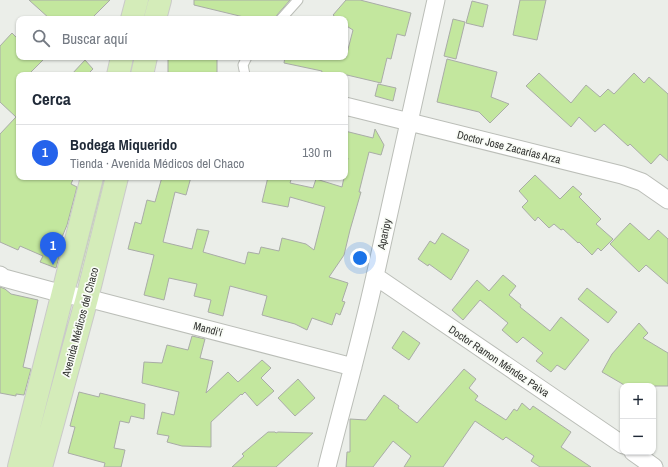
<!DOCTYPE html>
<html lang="es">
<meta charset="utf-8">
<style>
:root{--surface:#fff;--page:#f2f2f3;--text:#1f2937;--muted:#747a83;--line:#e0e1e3;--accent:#2563eb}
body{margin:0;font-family:"Archivo Narrow",sans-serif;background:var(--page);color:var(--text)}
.controls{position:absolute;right:12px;bottom:12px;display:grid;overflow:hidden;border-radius:8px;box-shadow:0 1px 3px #0004}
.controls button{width:36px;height:36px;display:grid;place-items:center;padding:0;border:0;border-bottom:1px solid var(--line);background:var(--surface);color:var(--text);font:20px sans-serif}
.you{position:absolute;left:360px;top:258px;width:14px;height:14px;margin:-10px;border:3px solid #fff;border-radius:50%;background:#1a73e8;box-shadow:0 0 0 6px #1a73e833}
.badge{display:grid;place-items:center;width:26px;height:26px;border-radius:50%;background:var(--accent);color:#fff;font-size:13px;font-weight:700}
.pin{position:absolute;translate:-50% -33px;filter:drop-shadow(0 1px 2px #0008)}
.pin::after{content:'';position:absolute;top:21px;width:14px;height:12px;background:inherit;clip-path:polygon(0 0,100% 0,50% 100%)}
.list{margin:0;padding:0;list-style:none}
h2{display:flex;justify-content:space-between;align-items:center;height:52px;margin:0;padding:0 16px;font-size:17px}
h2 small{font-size:13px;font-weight:400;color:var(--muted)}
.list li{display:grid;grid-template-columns:26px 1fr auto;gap:12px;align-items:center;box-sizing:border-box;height:56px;padding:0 16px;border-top:1px solid var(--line)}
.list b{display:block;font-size:15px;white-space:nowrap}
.list p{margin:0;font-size:13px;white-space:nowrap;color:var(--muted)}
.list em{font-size:13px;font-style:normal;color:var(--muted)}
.icon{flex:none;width:22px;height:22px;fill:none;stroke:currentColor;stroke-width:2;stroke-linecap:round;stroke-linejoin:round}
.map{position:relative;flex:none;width:668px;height:467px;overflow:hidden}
.search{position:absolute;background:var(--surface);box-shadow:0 1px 3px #0004;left:16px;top:16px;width:332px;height:44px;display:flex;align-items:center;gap:10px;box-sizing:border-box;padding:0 14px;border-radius:8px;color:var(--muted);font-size:15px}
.panel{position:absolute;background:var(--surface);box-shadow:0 1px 3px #0004;left:16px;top:72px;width:332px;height:108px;border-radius:8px}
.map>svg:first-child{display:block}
.green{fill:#bed9a2}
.building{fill:#c3e79e;stroke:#a9aca7}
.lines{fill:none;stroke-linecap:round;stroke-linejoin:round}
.lane-casing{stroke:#bbbeb8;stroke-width:11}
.street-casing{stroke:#bbbeb8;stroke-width:19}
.primary-casing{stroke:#cacac9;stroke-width:24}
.lane{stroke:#fff;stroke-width:9}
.street{stroke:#fff;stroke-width:17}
.primary{stroke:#d4ecb9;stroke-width:22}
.labels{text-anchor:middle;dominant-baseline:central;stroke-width:3.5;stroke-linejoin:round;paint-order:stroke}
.street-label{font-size:11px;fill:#323331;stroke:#f9fcf6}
</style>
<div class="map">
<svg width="668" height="467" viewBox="0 0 668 467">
<rect width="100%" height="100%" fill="#ebeee9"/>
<path class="green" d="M101,177H105L78,283L76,284Z"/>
<path class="building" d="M29,0H110L91,19H50Z
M194,0H290L277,15L275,19H252L194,5Z
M346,0H360L411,13L405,36L397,34L391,59L387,58L381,83L347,75H321L322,71L284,63L285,57H346L353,30L345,25V19H338L333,15Z
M520,0H546L537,40L513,35Z
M472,1L488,5L483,27L466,23Z
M453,19L465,22L456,59L444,56Z
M12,33L19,40V57H46L28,75H19V177H74L71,184L77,187L67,225L62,237L64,238L56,268L40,262L43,256L20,246L18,250L0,242V134L16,117L0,102V46Z
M168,57H217V75H168Z
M447,59L497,72L491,97L509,104L490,123L479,112L437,102Z
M85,60L93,69L87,75H71Z
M539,73L571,103L586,85L600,97L608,89L614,94L634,73L644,83L649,77L668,94V161L660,154L651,164L630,144L628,146L604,124L595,132L579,117L571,127L526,86Z
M378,84L396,88L393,101L375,96Z
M375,129L384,145L381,155L369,152L359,192H361L350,230L344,255L329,277L348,283L342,301L345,302L340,315L336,313L332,325L312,318L307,330L295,324L262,315L267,296L230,286L223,316L208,312L211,300L194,296L197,284L169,278L164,300L144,295L154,255L128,249L135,222L141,224L147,200L155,202L162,177H191L186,195L175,192L163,242L192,249L197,229L209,231L203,252L245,264L248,252L259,254L261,247L279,251L282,238L306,244L314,250L325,207L290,197L288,207L262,202L268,177H292L290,183L313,188L316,179L342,187L348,158L345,157V131L373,138Z
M535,175L560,199L573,186L582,194L579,197L601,219L596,224L613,239L601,251L598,248L592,255L579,242L578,243L563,229L561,230L554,224L549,228L538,217L535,221L522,207L528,201L519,191Z
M630,223L649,240L658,230L668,239V284L646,265L639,272L610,244Z
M442,233L469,250L451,280L429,264L428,266L418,259L430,241L435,244Z
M503,275L516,286L509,295L521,305L520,307L550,331L561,317L589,340L565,370L557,365L551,372L536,361L543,353L523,337L517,343L502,330L508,323L480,300L463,320L452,310L477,280L489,291Z
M0,287L5,289L11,294L38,300L23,367L31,369L24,395L16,394V396L0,393Z
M587,288L617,312L608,323L578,299Z
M639,323L648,333L643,338L668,353V386H626L602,372L612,354Z
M403,331L420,343L409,360L392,348Z
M192,336L205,339L200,358L213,361L206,393L228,372L238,382L262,360L271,368L261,378L274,391L257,406L245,392L242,395L241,394L211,422V447L182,446L167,442L169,436L157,434L162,412L174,415L179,392L142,383L144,362L162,363L167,345L188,350Z
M464,369L476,379L469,388L478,396L475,400L506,420L514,409L517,411L522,403L530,410L533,406L571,432L561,447L591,467H540L531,461L534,456L506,437L503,440L475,421L443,467H404L411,456L393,441L373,467H346L347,452H350V419L366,420L384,395L399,406L398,408L417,423Z
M298,379L315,398L295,416L278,398Z
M79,392L99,397L100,393L145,404L144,419L131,416L129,423L120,421L114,448L125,450L121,467H104L105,463L68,453L75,427L70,426Z
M268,432H275L276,433L278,432L313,433L276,467H232L244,456L242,454Z"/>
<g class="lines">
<defs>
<path id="lane" d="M281,19L298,0
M245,75L243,65L247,57"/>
<path id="street" d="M345,106L622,175L642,182L668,200
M0,275L4,278L63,294L87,298L353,367
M375,276L623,445
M633,452L654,467
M327,467C343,403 361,340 375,276C396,184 415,92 436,0"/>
<path id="primary" d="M132,19L137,0
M155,19L160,0
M118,75L122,57
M142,75L146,57
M19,467L92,177
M41,467L87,298L117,177"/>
</defs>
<use href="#lane" class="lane-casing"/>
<use href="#street" class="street-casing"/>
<use href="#primary" class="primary-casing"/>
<use href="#lane" class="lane"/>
<use href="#street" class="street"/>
<use href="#primary" class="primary"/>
</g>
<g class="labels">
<g class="street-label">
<text transform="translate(509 147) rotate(14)">Doctor Jose Zacarías Arza</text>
<text transform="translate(384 234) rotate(-78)">Aparipy</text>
<text transform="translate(80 322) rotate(-75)">Avenida Médicos del Chaco</text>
<text transform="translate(208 329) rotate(15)">Mandi'í</text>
<text transform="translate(499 361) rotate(34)">Doctor Ramon Méndez Paiva</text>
</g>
</g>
</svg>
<div class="controls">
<button>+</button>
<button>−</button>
</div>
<div class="you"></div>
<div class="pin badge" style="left:53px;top:265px">1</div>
<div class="search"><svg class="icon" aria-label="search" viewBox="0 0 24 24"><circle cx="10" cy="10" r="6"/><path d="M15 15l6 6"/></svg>Buscar aquí</div>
<section class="panel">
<h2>Cerca<small></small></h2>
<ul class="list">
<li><span class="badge">1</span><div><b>Bodega Miquerido</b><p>Tienda · Avenida Médicos del Chaco</p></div><em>130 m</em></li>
</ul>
</section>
</div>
